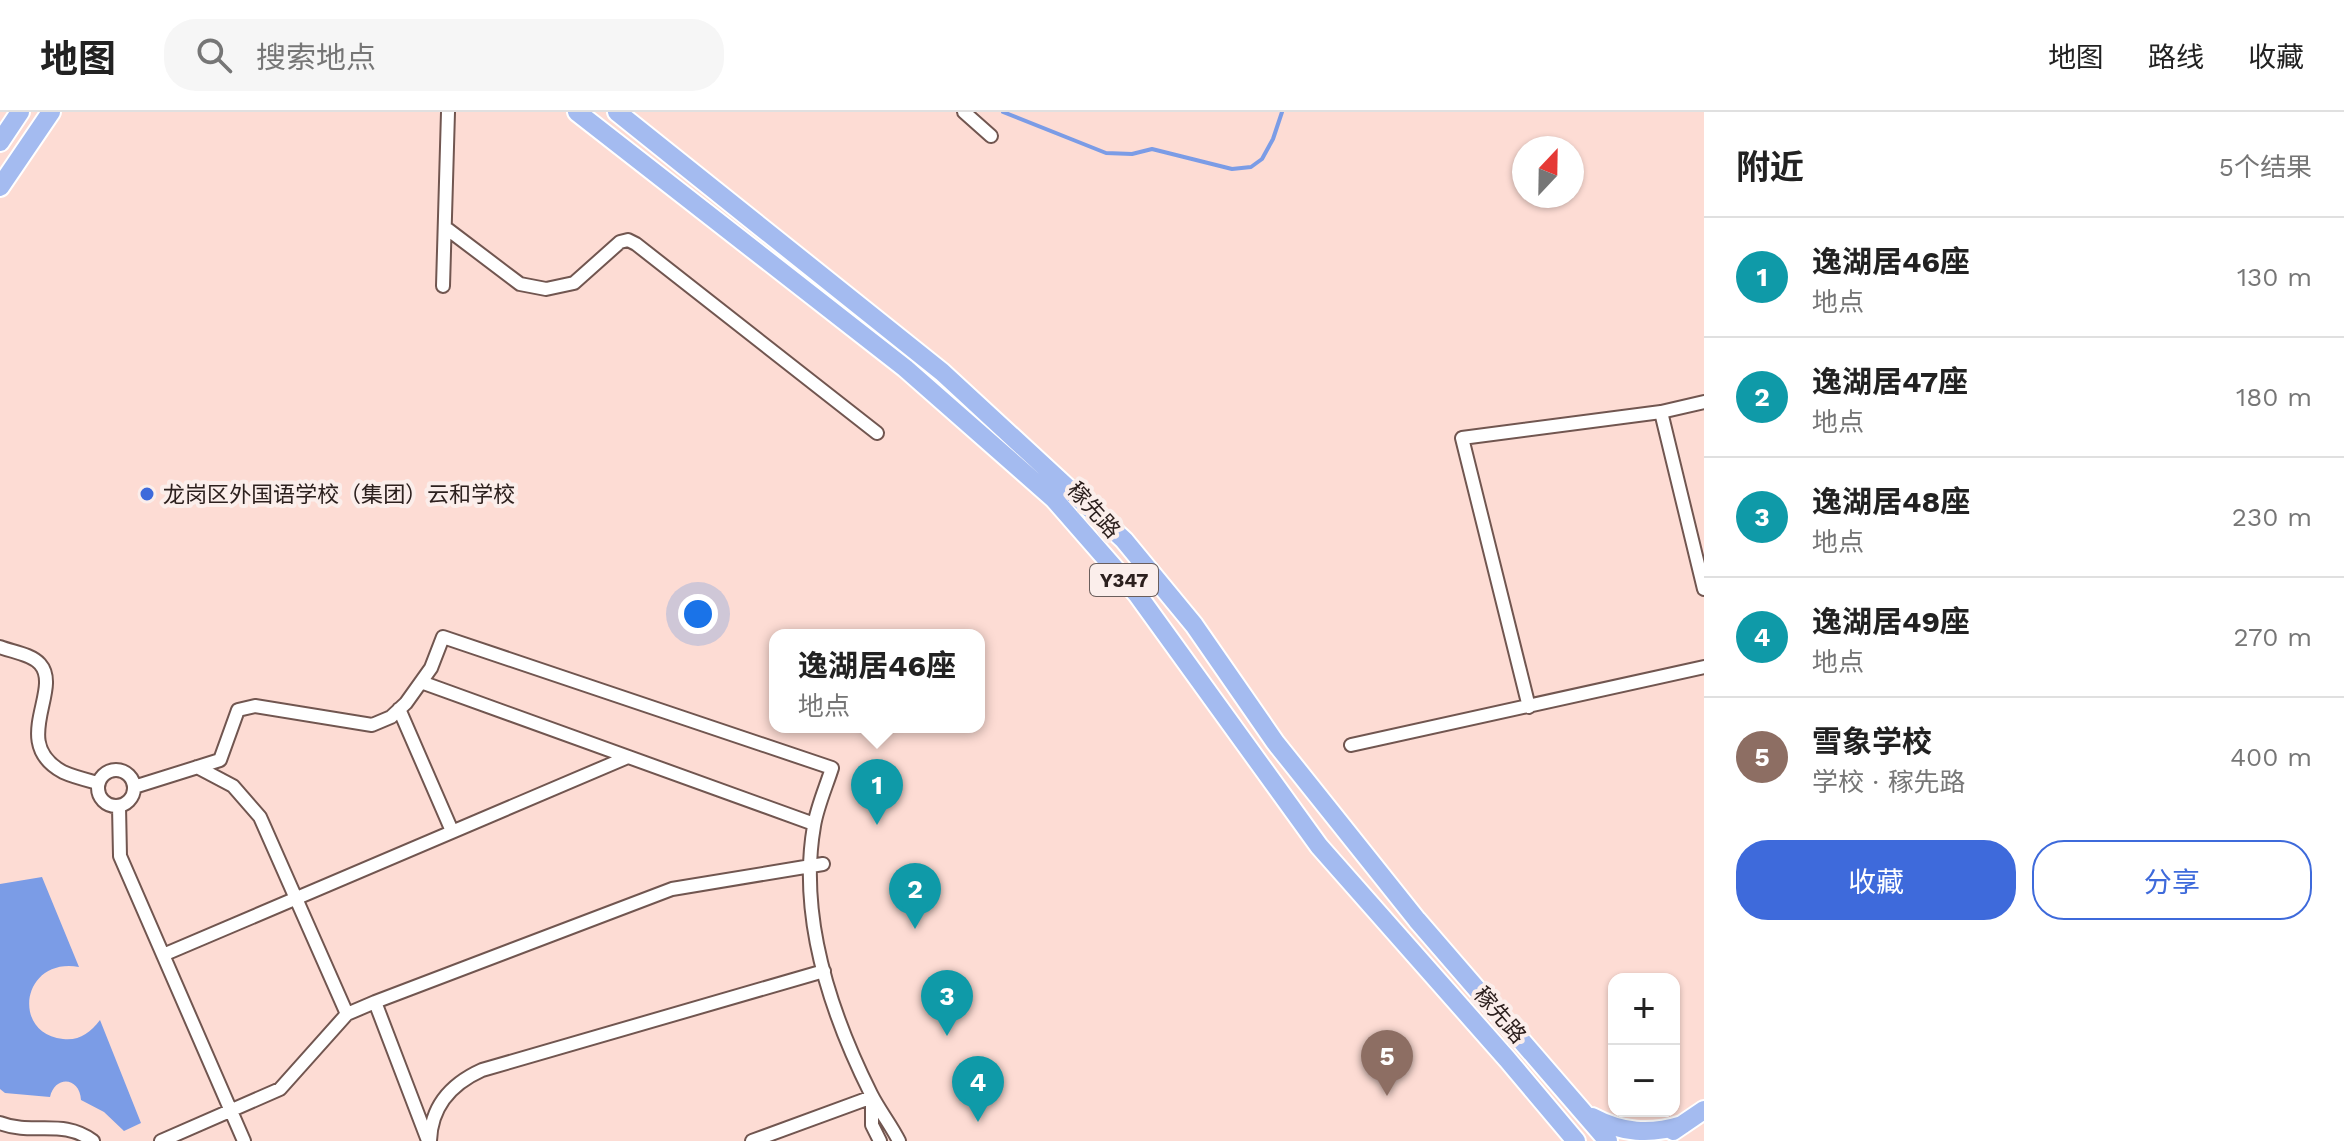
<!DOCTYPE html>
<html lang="zh">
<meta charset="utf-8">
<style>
:root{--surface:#fff;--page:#f6f6f6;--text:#222;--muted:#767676;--line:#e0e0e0;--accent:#3e6adb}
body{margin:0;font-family:"Work Sans","Noto Sans SC",sans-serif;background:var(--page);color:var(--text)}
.controls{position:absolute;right:24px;bottom:24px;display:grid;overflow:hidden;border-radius:16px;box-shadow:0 2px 6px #0004}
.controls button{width:72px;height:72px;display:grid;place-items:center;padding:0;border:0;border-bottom:2px solid var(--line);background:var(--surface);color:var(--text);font:40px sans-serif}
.compass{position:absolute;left:1512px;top:24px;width:72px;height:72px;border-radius:50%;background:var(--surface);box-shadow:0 2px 6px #0004;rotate:22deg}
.you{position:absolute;left:698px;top:502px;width:28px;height:28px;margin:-20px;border:6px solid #fff;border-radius:50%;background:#1a73e8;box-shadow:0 0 0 12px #1a73e833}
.badge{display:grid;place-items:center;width:52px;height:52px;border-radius:50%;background:var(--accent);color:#fff;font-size:26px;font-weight:700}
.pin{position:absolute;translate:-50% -66px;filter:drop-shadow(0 2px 4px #0008)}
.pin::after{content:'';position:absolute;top:42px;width:28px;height:24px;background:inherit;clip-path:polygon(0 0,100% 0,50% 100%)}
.popup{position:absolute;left:769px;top:517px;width:216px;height:104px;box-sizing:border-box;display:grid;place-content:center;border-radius:16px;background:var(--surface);filter:drop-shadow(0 2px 6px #0005);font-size:26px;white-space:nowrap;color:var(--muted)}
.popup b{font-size:30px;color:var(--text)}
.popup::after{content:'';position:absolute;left:50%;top:100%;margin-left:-16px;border:16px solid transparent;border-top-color:var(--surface)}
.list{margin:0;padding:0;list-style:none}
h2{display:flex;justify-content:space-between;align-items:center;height:104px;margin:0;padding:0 32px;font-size:34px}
h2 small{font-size:26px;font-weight:400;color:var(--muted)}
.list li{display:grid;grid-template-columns:52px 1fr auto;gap:24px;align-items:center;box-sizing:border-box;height:120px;padding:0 32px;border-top:2px solid var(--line)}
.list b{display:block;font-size:30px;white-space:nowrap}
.list p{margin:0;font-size:26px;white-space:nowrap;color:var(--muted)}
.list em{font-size:26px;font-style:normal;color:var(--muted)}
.actions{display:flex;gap:16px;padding:24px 32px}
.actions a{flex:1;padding:18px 0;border:2px solid var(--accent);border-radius:32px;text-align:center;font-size:28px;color:var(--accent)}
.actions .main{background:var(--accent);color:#fff}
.icon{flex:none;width:44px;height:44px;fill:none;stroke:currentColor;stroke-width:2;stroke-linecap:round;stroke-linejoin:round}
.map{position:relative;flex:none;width:1704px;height:1029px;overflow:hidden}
header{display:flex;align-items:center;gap:48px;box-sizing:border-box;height:112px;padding:0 40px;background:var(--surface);border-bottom:2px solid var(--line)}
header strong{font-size:38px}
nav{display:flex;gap:44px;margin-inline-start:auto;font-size:28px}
.search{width:560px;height:72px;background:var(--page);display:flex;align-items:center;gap:20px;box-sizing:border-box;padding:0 28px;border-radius:32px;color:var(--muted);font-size:30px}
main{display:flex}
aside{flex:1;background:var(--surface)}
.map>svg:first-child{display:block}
.water{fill:#7b9ce6}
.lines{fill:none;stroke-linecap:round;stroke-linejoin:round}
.stream{stroke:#7b9ce6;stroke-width:4}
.minor-casing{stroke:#715650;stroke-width:16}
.primary-casing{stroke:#fff;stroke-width:22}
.minor{stroke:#fff;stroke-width:12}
.primary{stroke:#a4bbf0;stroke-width:18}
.poi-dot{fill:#3e6adb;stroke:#fbeeeb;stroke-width:3}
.labels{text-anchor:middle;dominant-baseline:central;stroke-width:8;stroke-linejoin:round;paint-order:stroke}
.shield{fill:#fbeeeb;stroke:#6a5e5c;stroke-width:2}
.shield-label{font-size:20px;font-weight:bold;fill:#2c201e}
.poi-label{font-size:22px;fill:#2c201e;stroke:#fbeeeb;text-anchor:start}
.street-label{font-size:22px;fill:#2c201e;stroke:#fbeeeb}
</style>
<header>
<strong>地图</strong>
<div class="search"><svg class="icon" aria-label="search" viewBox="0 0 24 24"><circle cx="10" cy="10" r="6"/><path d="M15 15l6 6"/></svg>搜索地点</div>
<nav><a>地图</a><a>路线</a><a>收藏</a></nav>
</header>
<main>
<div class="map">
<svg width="1704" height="1029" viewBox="0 0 1704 1029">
<rect width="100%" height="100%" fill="#fddcd4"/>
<path class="water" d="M42,765L79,855C21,845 11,922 63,927C79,929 90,921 100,908L141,1011L124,1019L104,1000L81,988C80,965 55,963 50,985L5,981L0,977V772Z"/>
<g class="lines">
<path class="stream" d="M1003,0L1106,41L1132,42L1152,37L1232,57L1251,55L1262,47L1273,27L1282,0"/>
<defs>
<path id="minor" d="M964,0L991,24
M446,116L520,172L546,177L574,171L620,130L628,128L636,132L877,321
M443,174L448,0
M1661,300L1704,477
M0,535C13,540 31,542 40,552C63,578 9,631 63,660C74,665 87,668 98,671
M421,570L814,712
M1529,595L1462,326L1661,300L1704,290
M399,597L452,719
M1351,633L1704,555
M197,655L233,674L260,705L347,902
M98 676a18 18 0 1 1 36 0a18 18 0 1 1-36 0Z
M134,675L220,648L238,598L255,594L372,613L391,605L406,591L431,556L443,525L832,656C826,675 817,695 814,714C798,805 831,902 871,982C879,998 891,1013 899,1029
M119,694L120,744L244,1029
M163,843L628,645
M375,890L427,1026
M872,985V1013L880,1029
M0,1011C33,1024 62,1006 93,1029
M161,1029L280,977L347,902L375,890L672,777L823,752
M430,1029C431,995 451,972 482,958L824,859
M752,1029L872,985"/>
<path id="primary" d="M577,0L905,256L1054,387L1137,482L1319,734L1507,947L1576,1029
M617,0L942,260L1124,428L1194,513L1275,630L1417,808L1608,1029
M0,30L20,0
M0,75L51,0
M1592,1005C1622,1021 1650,1023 1682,1013
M1673,1019L1704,998"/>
</defs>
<use href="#minor" class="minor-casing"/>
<use href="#primary" class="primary-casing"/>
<use href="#minor" class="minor"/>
<use href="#primary" class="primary"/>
</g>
<circle class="poi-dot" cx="147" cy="382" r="8"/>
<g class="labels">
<rect class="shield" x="1090" y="452" width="68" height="32" rx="6"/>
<g class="shield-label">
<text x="1124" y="468">Y347</text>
</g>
<g class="poi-label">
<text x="163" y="382">龙岗区外国语学校（集团）云和学校</text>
</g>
<g class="street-label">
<text transform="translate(1094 398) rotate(48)">稼先路</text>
<text transform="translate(1500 903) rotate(49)">稼先路</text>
</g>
</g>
</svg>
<div class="controls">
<button>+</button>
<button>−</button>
</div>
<svg class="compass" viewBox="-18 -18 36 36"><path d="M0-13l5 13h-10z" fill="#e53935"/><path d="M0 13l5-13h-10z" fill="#767676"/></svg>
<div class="you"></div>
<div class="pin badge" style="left:877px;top:713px;background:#0f9aa8">1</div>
<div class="popup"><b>逸湖居46座</b>地点</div>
<div class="pin badge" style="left:915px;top:817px;background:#0f9aa8">2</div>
<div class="pin badge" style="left:947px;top:924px;background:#0f9aa8">3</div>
<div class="pin badge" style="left:978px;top:1010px;background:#0f9aa8">4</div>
<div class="pin badge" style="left:1387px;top:984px;background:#8d6e63">5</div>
</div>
<aside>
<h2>附近<small>5个结果</small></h2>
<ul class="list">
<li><span class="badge" style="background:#0f9aa8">1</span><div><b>逸湖居46座</b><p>地点</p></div><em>130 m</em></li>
<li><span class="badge" style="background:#0f9aa8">2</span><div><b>逸湖居47座</b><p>地点</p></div><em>180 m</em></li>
<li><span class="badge" style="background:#0f9aa8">3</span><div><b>逸湖居48座</b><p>地点</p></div><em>230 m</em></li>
<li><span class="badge" style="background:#0f9aa8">4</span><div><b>逸湖居49座</b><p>地点</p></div><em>270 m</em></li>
<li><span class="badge" style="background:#8d6e63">5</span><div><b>雪象学校</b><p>学校 · 稼先路</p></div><em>400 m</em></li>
</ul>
<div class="actions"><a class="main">收藏</a><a>分享</a></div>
</aside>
</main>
